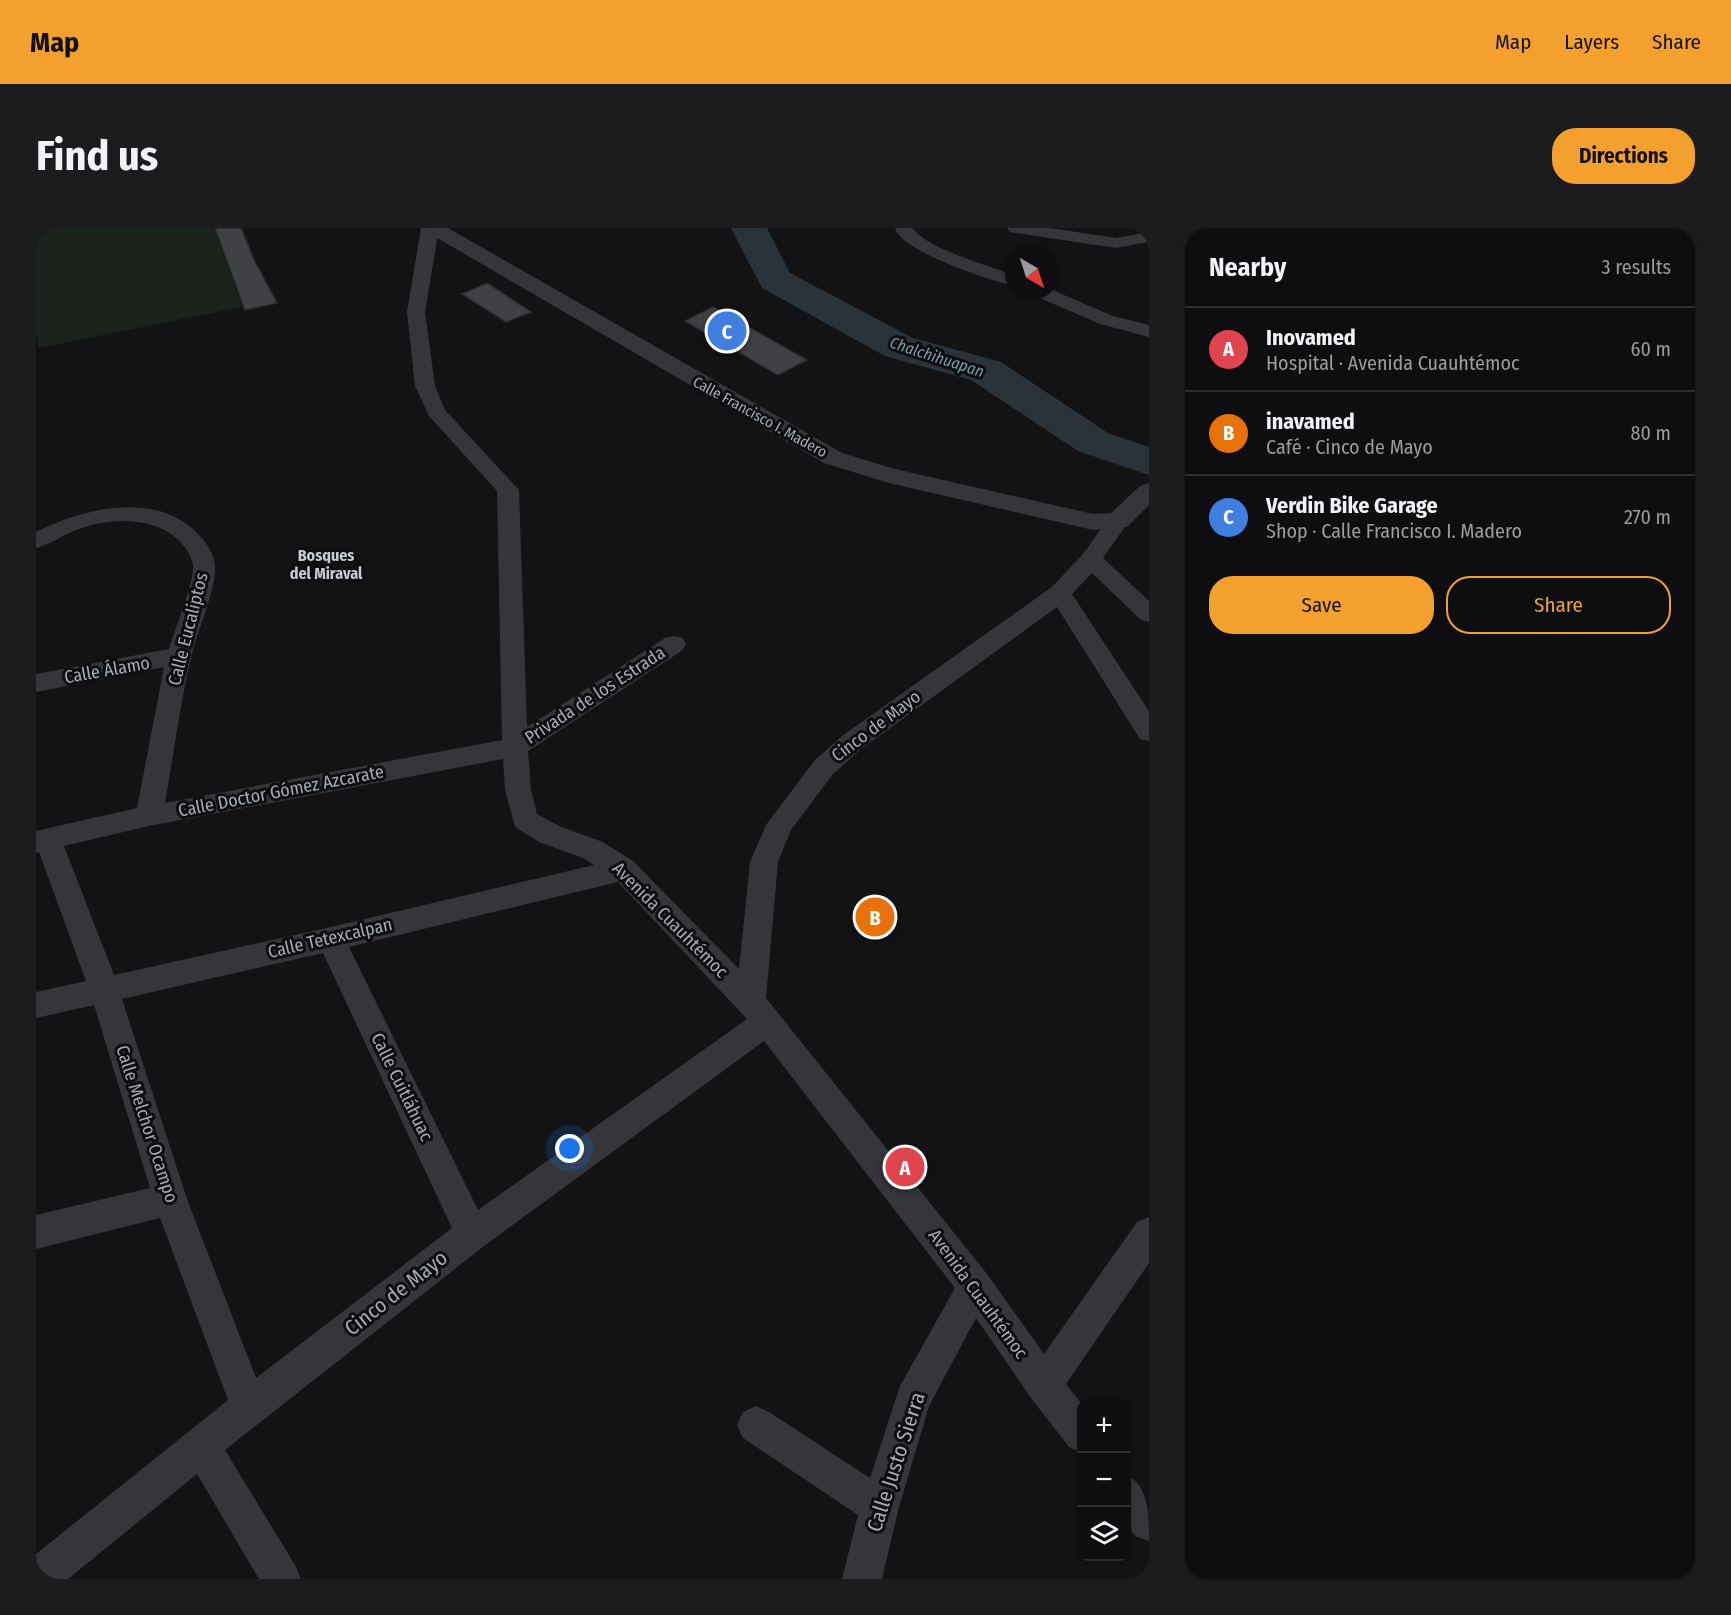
<!DOCTYPE html>
<meta charset="utf-8">
<style>
:root{--surface:#0e0e10;--page:#1c1c1e;--text:#f1f3f6;--muted:#9b9c9f;--line:#2e2e30;--accent:#f3a02e}
body{margin:0;font-family:"Fira Sans Condensed",sans-serif;background:var(--page);color:var(--text)}
.controls{position:absolute;right:18px;bottom:18px;display:grid;overflow:hidden;border-radius:12px;box-shadow:0 2px 4px #0004}
.controls button{width:54px;height:54px;display:grid;place-items:center;padding:0;border:0;border-bottom:2px solid var(--line);background:var(--surface);color:var(--text);font:30px sans-serif}
.compass{position:absolute;left:969px;top:18px;width:54px;height:54px;border-radius:50%;background:var(--surface);box-shadow:0 2px 4px #0004;rotate:141deg}
.you{position:absolute;left:534px;top:921px;width:21px;height:21px;margin:-15px;border:4px solid #fff;border-radius:50%;background:#1a73e8;box-shadow:0 0 0 9px #1a73e833}
.badge{display:grid;place-items:center;width:39px;height:39px;border-radius:50%;background:var(--accent);color:#fff;font-size:20px;font-weight:700}
.pin{position:absolute;translate:-50% -50%;border:3px solid #fff;box-shadow:0 2px 6px #0006}
.list{margin:0;padding:0;list-style:none}
h2{display:flex;justify-content:space-between;align-items:center;height:78px;margin:0;padding:0 24px;font-size:26px}
h2 small{font-size:20px;font-weight:400;color:var(--muted)}
.list li{display:grid;grid-template-columns:39px 1fr auto;gap:18px;align-items:center;box-sizing:border-box;height:84px;padding:0 24px;border-top:2px solid var(--line)}
.list b{display:block;font-size:22px;white-space:nowrap}
.list p{margin:0;font-size:20px;white-space:nowrap;color:var(--muted)}
.list em{font-size:20px;font-style:normal;color:var(--muted)}
.actions{display:flex;gap:12px;padding:18px 24px}
.actions a{flex:1;padding:14px 0;border:2px solid var(--accent);border-radius:24px;text-align:center;font-size:21px;color:var(--accent)}
.actions .main{background:var(--accent);color:#111}
.icon{flex:none;width:33px;height:33px;fill:none;stroke:currentColor;stroke-width:2;stroke-linecap:round;stroke-linejoin:round}
.map{position:relative;flex:none;width:1113px;height:1351px;overflow:hidden;border-radius:24px}
header{display:flex;align-items:center;gap:36px;box-sizing:border-box;height:84px;padding:0 30px;background:var(--accent);color:#111}
header strong{font-size:28px}
nav{display:flex;gap:33px;margin-inline-start:auto;font-size:21px}
.intro{display:flex;align-items:center;justify-content:space-between;box-sizing:border-box;height:144px;padding:0 36px}
h1{margin:0;font-size:42px}
.button{padding:15px 27px;border-radius:24px;background:var(--accent);color:#111;font-size:21px;font-weight:700}
main{display:flex;gap:36px;padding:0 36px}
aside{flex:1;background:var(--surface);border-radius:24px;box-shadow:0 2px 4px #0004}
.map>svg:first-child{display:block}
.green{fill:#1b231c}
.lines{fill:none;stroke-linecap:round;stroke-linejoin:round}
.river{fill:#2a3339;fill-rule:evenodd}
.building{fill:#3f4145;stroke:#2d2e31;stroke-width:1.5}
.minor{fill:#34363a;fill-rule:evenodd}
.tertiary{fill:#34363a;fill-rule:evenodd}
.labels{text-anchor:middle;dominant-baseline:central;stroke-width:6;stroke-linejoin:round;paint-order:stroke}
.far-street-label{font-size:15px;fill:#a5abb6;stroke:#0e0e10}
.far-water-label{font-size:16px;font-style:italic;fill:#7b9db1;stroke:#0e0e10}
.far-neighbourhood-label{font-size:16px;font-weight:bold;fill:#c6cad2;stroke:#0e0e10}
.street-label{font-size:18px;fill:#a5abb6;stroke:#0e0e10}
.near-street-label{font-size:21px;fill:#a5abb6;stroke:#0e0e10}
</style>
<header>
<strong>Map</strong>
<nav><a>Map</a><a>Layers</a><a>Share</a></nav>
</header>
<div class="intro"><h1>Find us</h1><a class="button">Directions</a></div>
<main>
<div class="map">
<svg width="1113" height="1351" viewBox="0 0 1113 1351">
<rect width="100%" height="100%" fill="#131315"/>
<path class="green" d="M0,0H178L206,79L3,120L0,105Z"/>
<g class="lines">
<path class="river" d="M695,0H731L754,45L877,110L965,134L1072,205L1113,219V247L1042,223L935,152L849,128L726,60Z"/>
</g>
<path class="building" d="M179,0H205L219,34L241,75L209,82Z
M451,55L495,84L470,94L426,66Z
M677,79L771,132L742,147L649,93Z"/>
<g class="lines">
<path class="minor" d="M385,0H403L389,84L399,158L409,182L483,262L491,499L629,410L638,408L647,410L650,416L647,422L492,523L495,562L501,586L523,598L567,614L597,633L703,741L714,634L730,597L779,532L806,508L1016,359L1047,326L1074,288L1082,286L1090,288L1093,293L1067,330L1113,373V394L1105,392L1056,345L1036,366L1113,483V513L1104,511L1021,379L824,522L797,546L755,602L742,634L730,770L951,1046L1008,1126L1101,994L1113,989V1035L1030,1156L1046,1176V1225L1033,1219L995,1170L940,1090L893,1178L863,1279L846,1351H806L822,1287L707,1210L701,1197L707,1184L720,1178L733,1184L834,1250L864,1158L919,1060L728,813L448,1018L189,1222L259,1337L265,1351H223L161,1246L32,1351H0V1326L192,1172L124,990L0,1021V987L114,960L58,777L0,790V764L50,753L3,624L0,625V603L101,580L128,439L0,464V446L133,421C138,403 159,353 157,337C155,323 143,311 132,304C105,288 67,291 38,303C25,308 14,317 0,320V304C47,280 121,262 162,306C170,314 179,327 179,338C181,359 161,404 156,426C144,475 138,525 129,575L466,512L461,263L393,188L379,158L371,84ZM467,531L469,562L479,599L503,614L547,630L558,637L295,699L78,747L28,618L113,598ZM582,654L711,791L442,982L313,719ZM287,725L416,1000L220,1150L151,971L86,771Z
M859,0H877C887,19 956,39 978,47V58C955,53 864,23 859,0Z
M971,0H1014L1080,10L1113,4V14L1080,20L980,5L974,4Z
M1014,61L1077,88L1113,97V109L1064,96L997,67L994,63Z
M1090,1246C1113,1259 1113,1284 1113,1313L1099,1308L1090,1297Z"/>
<path class="tertiary" d="M388,0H412L806,225L859,241L1057,286L1075,285L1104,258L1113,255V277L1091,299L1057,302L853,255L788,235L391,4Z"/>
</g>
<g class="labels">
<g class="far-street-label">
<text transform="translate(724 189) rotate(29)">Calle Francisco I. Madero</text>
</g>
<g class="far-water-label">
<text transform="translate(901 129) rotate(18)">Chalchihuapan</text>
</g>
<g class="far-neighbourhood-label">
<text x="290" y="327">Bosques<tspan x="290" dy="18">del Miraval</tspan></text>
</g>
<g class="street-label">
<text transform="translate(152 401) rotate(-76)">Calle Eucaliptos</text>
<text transform="translate(71 442) rotate(-10)">Calle Álamo</text>
<text transform="translate(559 467) rotate(-33)">Privada de los Estrada</text>
<text transform="translate(840 498) rotate(-37)">Cinco de Mayo</text>
<text transform="translate(245 563) rotate(-11)">Calle Doctor Gómez Azcarate</text>
<text transform="translate(634 692) rotate(45)">Avenida Cuauhtémoc</text>
<text transform="translate(294 710) rotate(-13)">Calle Tetexcalpan</text>
<text transform="translate(366 859) rotate(64)">Calle Cuitláhuac</text>
<text transform="translate(111 896) rotate(72)">Calle Melchor Ocampo</text>
<text transform="translate(942 1066) rotate(54)">Avenida Cuauhtémoc</text>
</g>
<g class="near-street-label">
<text transform="translate(360 1065) rotate(-38)">Cinco de Mayo</text>
<text transform="translate(860 1234) rotate(-72)">Calle Justo Sierra</text>
</g>
</g>
</svg>
<div class="controls">
<button>+</button>
<button>−</button>
<button><svg class="icon" aria-label="layers" viewBox="0 0 24 24"><path d="M12 4l9 5-9 5-9-5zM3 14l9 5 9-5"/></svg></button>
</div>
<svg class="compass" viewBox="-18 -18 36 36"><path d="M0-13l5 13h-10z" fill="#e53935"/><path d="M0 13l5-13h-10z" fill="#9b9c9f"/></svg>
<div class="you"></div>
<div class="pin badge" style="left:869px;top:939px;background:#e0444e">A</div>
<div class="pin badge" style="left:839px;top:689px;background:#e8710a">B</div>
<div class="pin badge" style="left:691px;top:103px;background:#3f7fe0">C</div>
</div>
<aside>
<h2>Nearby<small>3 results</small></h2>
<ul class="list">
<li><span class="badge" style="background:#e0444e">A</span><div><b>Inovamed</b><p>Hospital · Avenida Cuauhtémoc</p></div><em>60 m</em></li>
<li><span class="badge" style="background:#e8710a">B</span><div><b>inavamed</b><p>Café · Cinco de Mayo</p></div><em>80 m</em></li>
<li><span class="badge" style="background:#3f7fe0">C</span><div><b>Verdin Bike Garage</b><p>Shop · Calle Francisco I. Madero</p></div><em>270 m</em></li>
</ul>
<div class="actions"><a class="main">Save</a><a>Share</a></div>
</aside>
</main>
